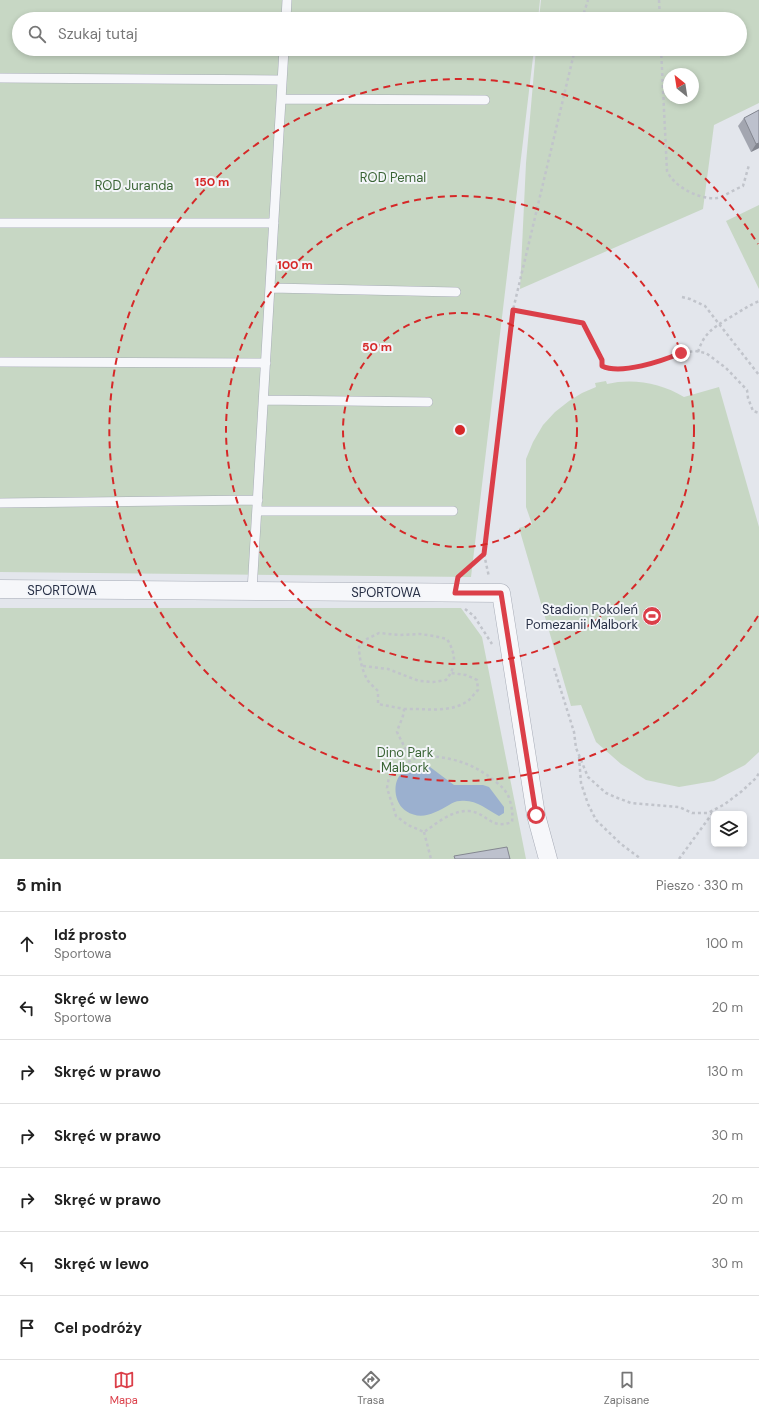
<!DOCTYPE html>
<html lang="pl">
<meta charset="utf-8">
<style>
:root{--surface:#fff;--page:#f6f6f6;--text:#222;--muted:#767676;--line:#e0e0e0;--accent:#db3f49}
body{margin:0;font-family:"DM Sans",sans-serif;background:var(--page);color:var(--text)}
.controls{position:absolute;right:12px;bottom:12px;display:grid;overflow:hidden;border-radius:6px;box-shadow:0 2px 6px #0003}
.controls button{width:36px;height:36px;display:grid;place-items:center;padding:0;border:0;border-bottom:1px solid var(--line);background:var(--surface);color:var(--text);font:20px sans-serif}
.compass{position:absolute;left:663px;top:68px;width:36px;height:36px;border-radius:50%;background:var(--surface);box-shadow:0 2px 6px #0003;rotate:330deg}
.stop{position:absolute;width:12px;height:12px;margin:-9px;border:3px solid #db3f49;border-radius:50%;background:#fff}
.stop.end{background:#db3f49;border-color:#fff;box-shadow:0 1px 4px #0008}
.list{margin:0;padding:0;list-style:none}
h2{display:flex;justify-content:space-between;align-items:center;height:52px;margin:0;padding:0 16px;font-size:17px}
h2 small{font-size:13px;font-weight:400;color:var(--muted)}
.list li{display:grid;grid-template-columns:26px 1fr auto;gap:12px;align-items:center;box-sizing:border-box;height:64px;padding:0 16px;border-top:1px solid var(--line)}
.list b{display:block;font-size:15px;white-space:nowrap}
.list p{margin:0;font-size:13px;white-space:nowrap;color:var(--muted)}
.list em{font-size:13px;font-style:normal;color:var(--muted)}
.icon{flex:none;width:22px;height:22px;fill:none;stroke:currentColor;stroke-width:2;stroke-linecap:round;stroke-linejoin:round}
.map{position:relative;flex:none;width:759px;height:859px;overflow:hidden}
.search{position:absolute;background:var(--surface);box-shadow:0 2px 6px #0003;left:12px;right:12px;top:12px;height:44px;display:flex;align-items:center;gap:10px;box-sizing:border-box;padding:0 14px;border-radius:22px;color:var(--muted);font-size:15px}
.sheet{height:500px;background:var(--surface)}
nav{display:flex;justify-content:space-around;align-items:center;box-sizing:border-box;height:56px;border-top:1px solid var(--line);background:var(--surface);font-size:11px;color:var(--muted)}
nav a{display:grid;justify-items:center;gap:2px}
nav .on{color:var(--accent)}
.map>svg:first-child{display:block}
.green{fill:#c7d7c4;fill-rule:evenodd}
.water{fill:#9bb0cf}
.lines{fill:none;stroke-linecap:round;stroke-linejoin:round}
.service-casing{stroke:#a7acb7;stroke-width:10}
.minor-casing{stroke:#a7acb7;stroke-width:19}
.path{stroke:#c1c4cb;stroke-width:2.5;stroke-dasharray:3 3;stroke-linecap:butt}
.service{stroke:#f6f7fa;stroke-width:9}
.minor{stroke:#f6f7fa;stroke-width:18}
.wall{fill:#a3a6b0}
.shaded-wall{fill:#848790}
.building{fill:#bdc1cd;stroke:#848790}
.route{stroke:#db3f49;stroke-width:5}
.ring{fill:none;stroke:#d62828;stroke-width:2;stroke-dasharray:7 5}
.labels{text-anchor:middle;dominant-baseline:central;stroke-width:4;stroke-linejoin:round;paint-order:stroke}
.park-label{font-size:13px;fill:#3a6435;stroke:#f3f5f9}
.street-label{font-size:13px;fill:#293147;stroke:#f3f5f9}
.poi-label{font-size:13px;fill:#293147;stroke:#f3f5f9;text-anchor:end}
.centre{fill:#d62828;stroke:#f3f5f9;stroke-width:2}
.ring-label{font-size:12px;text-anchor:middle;font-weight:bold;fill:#d62828;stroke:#f3f5f9;stroke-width:4;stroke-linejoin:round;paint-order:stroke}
</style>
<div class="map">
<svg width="759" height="859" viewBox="0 0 759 859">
<rect width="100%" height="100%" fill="#e3e6ec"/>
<path class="green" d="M0,0H540L538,19H19V49H534L471,577L0,572Z
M541,0H759V103L714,125L703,209L520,289L526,163L536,49H740V19H539ZM669,74H693V98H669Z
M759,205V289L726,221Z
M606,381L607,384C633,378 661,383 684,397L719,387L759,527V752L745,765L714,781L679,787L646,780L621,764L596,742L581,705L571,706L519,528L532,524L526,507V459L533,442L543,425L555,412L569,401L582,393L596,387L595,383Z
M0,608H461L482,637L526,859H0Z"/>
<path class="water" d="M422,766L430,767L454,785H483L489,787L504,807V813L499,816C486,809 476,799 460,801C456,801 452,803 449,805C435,813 421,821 406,811C395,804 392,785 400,775C406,769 414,767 422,766Z"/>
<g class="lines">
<defs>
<path id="service" d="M286,19L287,0
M0,78L282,80
M281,99L485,100
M0,223H274
M271,288L456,292
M0,362L266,363
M264,400L428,402
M0,503L258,500
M257,511H453
M252,591L284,49"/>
<path id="minor" d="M0,589L501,593L536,815L548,859"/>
</defs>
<use href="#service" class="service-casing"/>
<use href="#minor" class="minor-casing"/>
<path class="path" d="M659,0L660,19
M582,19L588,0
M661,49L667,171C674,187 700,200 717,198C725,196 735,189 743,186L749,165
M682,297L690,299L705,306L759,375
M513,310L578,321L583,323L602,360V367L609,369H619L651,364L681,353L695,351L706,353L726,368L747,390L748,398L753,411L759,413
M698,352C704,333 713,328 729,318C739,312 748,306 759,301
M484,554L489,577
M458,577L484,554L513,310L575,49
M465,609L474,616L492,644
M363,666L388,669L419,681L433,682L446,680C457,666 456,654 447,639L434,636L420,634L400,635L379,633L365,640L359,647C359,657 362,670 367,679C369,683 374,687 378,691V704L404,709C404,717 399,724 397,732L405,748L419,758
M554,668L574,732L576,748L588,777L606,793L615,797L631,803L679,807L692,813H708L725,804L742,791L756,778L759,773
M404,709C425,708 451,714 469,700C472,697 475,693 478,690L477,680L466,675L451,673
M430,756C458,759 473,764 495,781C502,787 508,792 510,801C512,808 513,815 512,822C490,830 488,813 469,811C452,810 437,823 424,832L408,825L396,816L387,788L389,777L400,766L416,758Z
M579,757L581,783L588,804L596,820L621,844L641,859
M424,832L431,859
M679,859L714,811"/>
<use href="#service" class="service"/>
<use href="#minor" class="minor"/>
</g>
<path class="wall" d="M759,110V148L751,152L738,126L744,118Z"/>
<path class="shaded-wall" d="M759,143V148L751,152L756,144Z"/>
<path class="building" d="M759,110V143L756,144L744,118Z
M507,847L510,859H455L454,856Z"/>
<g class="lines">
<path class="route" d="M536,815L501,593H455L458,577L484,554L513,310L583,323L602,360V366C621,375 662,361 681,353"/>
</g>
<g class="ring">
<circle cx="460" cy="430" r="117"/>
<circle cx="460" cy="430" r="234"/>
<path d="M758 616A351 351 0 1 1 758 244"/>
</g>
<defs>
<symbol id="stadium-disc" viewBox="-11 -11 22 22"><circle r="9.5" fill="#db3f49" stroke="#f3f5f9"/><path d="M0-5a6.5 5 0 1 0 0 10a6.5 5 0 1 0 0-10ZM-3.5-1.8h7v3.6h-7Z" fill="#fff"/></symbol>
</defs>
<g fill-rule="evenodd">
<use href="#stadium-disc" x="641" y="605" width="22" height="22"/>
</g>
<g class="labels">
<g class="park-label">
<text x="393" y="177">ROD Pemal</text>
<text x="134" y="185">ROD Juranda</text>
<text x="405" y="752">Dino Park<tspan x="405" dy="15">Malbork</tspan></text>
</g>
<g class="street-label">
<text x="62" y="590">SPORTOWA</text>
<text x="386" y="592">SPORTOWA</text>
</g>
<g class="poi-label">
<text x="638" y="609">Stadion Pokoleń<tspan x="638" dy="15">Pomezanii Malbork</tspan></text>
</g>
</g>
<circle cx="460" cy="430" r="6" class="centre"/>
<g class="ring-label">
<text x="212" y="186">150 m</text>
<text x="295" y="269">100 m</text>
<text x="377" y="351">50 m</text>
</g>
</svg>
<div class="controls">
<button><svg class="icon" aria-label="layers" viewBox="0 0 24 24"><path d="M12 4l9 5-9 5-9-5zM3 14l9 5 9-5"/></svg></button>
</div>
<svg class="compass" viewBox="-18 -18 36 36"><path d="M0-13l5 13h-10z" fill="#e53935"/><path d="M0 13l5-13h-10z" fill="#767676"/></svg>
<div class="stop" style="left:536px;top:815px"></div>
<div class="stop end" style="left:681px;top:353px"></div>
<div class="search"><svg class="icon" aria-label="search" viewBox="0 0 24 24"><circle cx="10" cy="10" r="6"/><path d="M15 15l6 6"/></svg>Szukaj tutaj</div>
</div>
<section class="sheet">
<h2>5 min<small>Pieszo · 330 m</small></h2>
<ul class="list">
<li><svg class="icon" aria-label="ahead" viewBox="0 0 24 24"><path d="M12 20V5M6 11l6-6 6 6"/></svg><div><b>Idź prosto</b><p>Sportowa</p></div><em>100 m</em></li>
<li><svg class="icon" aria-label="left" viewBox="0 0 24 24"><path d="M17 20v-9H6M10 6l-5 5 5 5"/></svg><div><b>Skręć w lewo</b><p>Sportowa</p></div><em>20 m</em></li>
<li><svg class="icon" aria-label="right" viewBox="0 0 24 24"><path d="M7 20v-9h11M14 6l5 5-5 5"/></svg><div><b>Skręć w prawo</b></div><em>130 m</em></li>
<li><svg class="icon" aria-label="right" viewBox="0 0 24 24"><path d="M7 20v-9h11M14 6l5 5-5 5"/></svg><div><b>Skręć w prawo</b></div><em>30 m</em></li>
<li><svg class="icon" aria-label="right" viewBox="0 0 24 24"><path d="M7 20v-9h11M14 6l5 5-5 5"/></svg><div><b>Skręć w prawo</b></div><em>20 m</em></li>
<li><svg class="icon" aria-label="left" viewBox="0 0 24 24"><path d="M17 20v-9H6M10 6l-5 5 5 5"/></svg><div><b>Skręć w lewo</b></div><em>30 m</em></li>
<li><svg class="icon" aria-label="arrive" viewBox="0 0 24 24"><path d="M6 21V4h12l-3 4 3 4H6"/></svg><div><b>Cel podróży</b></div></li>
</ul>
</section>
<nav>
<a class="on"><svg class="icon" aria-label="map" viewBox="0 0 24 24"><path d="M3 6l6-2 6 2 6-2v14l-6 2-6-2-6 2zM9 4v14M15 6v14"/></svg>Mapa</a>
<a><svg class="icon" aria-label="directions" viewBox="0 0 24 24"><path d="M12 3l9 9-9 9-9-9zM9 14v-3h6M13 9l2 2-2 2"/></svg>Trasa</a>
<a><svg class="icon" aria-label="saved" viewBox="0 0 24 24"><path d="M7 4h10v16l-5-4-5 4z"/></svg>Zapisane</a>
</nav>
